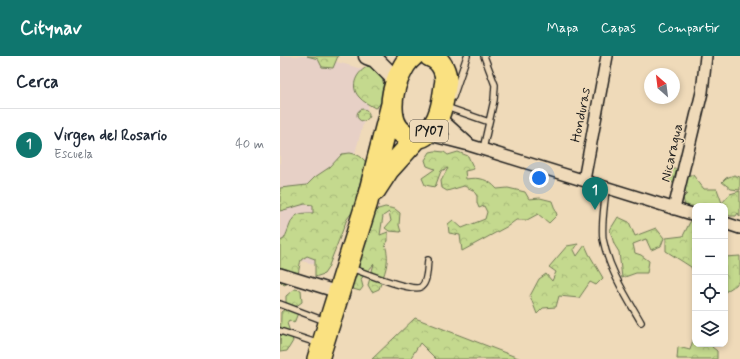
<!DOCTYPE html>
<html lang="es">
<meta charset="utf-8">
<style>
:root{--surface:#fff;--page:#f6f6f7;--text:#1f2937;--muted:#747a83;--line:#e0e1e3;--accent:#0f766e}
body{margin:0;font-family:Mynerve,sans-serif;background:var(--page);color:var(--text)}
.controls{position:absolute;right:12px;bottom:12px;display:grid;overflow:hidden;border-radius:8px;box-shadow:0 2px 6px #0003}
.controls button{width:36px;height:36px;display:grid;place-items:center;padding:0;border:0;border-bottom:1px solid var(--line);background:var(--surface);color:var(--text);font:20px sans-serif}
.compass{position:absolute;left:364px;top:12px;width:36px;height:36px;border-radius:50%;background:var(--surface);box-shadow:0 2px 6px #0003;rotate:332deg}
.you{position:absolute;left:259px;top:122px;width:14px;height:14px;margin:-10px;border:3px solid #fff;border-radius:50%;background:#1a73e8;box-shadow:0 0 0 6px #1a73e833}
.badge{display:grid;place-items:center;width:26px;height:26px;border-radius:50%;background:var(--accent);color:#fff;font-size:13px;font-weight:700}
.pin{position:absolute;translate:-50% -33px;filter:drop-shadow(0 1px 2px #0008)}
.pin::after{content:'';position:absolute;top:21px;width:14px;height:12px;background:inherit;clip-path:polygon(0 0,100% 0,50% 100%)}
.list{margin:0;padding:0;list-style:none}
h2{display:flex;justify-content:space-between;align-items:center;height:52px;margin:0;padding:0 16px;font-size:17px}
h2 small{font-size:13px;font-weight:400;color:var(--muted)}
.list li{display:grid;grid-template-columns:26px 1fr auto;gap:12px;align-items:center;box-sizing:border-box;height:72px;padding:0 16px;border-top:1px solid var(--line)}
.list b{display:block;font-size:15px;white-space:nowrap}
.list p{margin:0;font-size:13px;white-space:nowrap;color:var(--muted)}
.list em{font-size:13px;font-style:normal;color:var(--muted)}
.icon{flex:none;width:22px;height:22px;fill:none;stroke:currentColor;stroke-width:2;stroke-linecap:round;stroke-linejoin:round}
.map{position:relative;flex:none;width:460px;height:303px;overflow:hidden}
header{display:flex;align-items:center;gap:24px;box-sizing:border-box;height:56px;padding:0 20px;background:var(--accent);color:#fff}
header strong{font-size:19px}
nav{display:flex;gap:22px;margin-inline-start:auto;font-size:14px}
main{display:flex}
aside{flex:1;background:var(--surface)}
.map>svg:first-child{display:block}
.built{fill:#e7d0c6}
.forest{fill:url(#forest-crowns);stroke:#707a55}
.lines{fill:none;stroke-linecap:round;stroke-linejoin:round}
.lane-casing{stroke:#1c1c1c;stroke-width:8}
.street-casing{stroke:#1c1c1c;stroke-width:14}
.secondary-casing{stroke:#1c1c1c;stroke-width:19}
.highway-casing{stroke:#1c1c1c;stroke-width:24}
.lane{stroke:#efdab9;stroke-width:5.5}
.street{stroke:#efdab9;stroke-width:11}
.secondary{stroke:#efdab9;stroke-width:16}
.highway{stroke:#fae181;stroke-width:21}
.labels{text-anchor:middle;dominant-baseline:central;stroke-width:3;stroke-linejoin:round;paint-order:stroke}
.shield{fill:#efdab9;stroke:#5b554b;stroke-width:1}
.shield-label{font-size:13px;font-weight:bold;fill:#1c1c1c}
.street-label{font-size:14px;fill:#1c1c1c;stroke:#efdab9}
</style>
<header>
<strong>Citynav</strong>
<nav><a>Mapa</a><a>Capas</a><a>Compartir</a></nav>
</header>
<main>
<aside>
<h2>Cerca<small></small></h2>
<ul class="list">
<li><span class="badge">1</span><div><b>Virgen del Rosario</b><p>Escuela</p></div><em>40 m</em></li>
</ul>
</aside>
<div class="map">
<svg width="460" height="303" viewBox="0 0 460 303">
<defs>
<pattern id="forest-crowns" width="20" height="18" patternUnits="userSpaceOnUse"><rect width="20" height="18" fill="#c4d98e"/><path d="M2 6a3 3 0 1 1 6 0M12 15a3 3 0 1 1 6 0" fill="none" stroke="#a8ba7a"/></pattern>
</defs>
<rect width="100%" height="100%" fill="#efdab9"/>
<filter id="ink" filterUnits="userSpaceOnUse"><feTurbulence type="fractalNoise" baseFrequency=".025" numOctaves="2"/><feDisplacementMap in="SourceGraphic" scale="8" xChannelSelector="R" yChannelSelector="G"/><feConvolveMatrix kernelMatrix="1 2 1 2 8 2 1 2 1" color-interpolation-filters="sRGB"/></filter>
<g filter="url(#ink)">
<path class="built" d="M0,0H35L97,17L44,211L0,199Z"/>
<path class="forest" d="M27,0H58L53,12L42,11L38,3Z
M89,10H93C96,13 99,16 101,20C106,29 105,48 95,52C90,49 83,46 79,41C69,30 77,15 89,10Z
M77 59a6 6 0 1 1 12 0a6 6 0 1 1-12 0Z
M155,95L164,96L168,99L178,96L188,100L194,113L185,115L186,123C200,121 208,123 217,133L228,132L245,136L249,143L260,142L272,145L277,159L269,167L258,158L247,164H236L228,170L182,195L180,179L169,177L168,168L173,164L182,172L205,163L207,156L204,150L199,152L197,147V140L193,134L184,130L167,135L162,132L161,125L168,112L161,115L155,131L145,129L142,122L155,113L147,110L145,104L150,96Z
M70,97C81,99 85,103 89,113L80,127L77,150L67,163L48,212L44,218L35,221V203L27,200L21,204C17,218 21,223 4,229L0,225V185L4,183C13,165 9,156 33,157V149L25,148L0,155V132L27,129L35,121L50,111L62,98Z
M390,113H403L406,119H413L424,133H437L442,147L450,138L460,135V161L458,157L456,160H450L445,157V150H442V148L440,150H415V156H413V150H405L403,142L407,138L403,133L386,123Z
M454,119L460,121V134L451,133L442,126L446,122Z
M105,151L115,153L120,157L119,169L121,176L109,175L105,172L111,165L109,156L103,160L100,179L108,176V185L105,189C111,205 104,218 99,233L92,236L88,229L94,208L81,223L83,231L80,235L73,233L69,227L95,154Z
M338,161L349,166L355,180L376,172L384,182L381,190L371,194L366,183L353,188L355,197L361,199L369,205L367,217H356L342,222L339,196L334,188L330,174Z
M415,164V221L411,211L386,195V182L403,180L410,166Z
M298,188L294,194L297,200L305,189L309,198L323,222L316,229L310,226L299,242L279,240L276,251L263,252L257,258L250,240L259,223L266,218L272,225L276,216L269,211L287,190Z
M460,200V223L456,229L445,236V201Z
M14,233L21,234L22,246L15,251L18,257L14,267L9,264L7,267L13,285L7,295L0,296L1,256L9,250L6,246V240Z
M135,262L241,303H156L140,287L130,303H92Z
M415,277V288H435L432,291L437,295V303H397L398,291L410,294Z"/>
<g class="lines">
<defs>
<path id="lane" d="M173,41L187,0
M166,51L209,66
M203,93L214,44L215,29L204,0
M326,131C325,148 321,167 323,183C329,214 346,240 361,266
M71,212C82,216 132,236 141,231C148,226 147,211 148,204
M0,248L45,265
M0,275L40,288"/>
<path id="street" d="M158,60L189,88
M146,78L189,89L415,159
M304,124L327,0
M394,153L422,36L426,0
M445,167L460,172
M0,218L58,236"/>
<path id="secondary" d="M87,0L95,3L117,25"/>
<path id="highway" d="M133,0C125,5 122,14 118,22C110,41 106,77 133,81C138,82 143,81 147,77C160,66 163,46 165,30C168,18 162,4 150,0
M95,134L108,114L137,82
M38,303L87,146L112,48"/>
</defs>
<use href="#lane" class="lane-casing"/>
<use href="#street" class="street-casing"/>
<use href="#secondary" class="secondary-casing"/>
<use href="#highway" class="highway-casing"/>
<use href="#lane" class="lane"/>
<use href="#street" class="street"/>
<use href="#secondary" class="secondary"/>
<use href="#highway" class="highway"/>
</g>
</g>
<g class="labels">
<rect class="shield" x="130" y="64" width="38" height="22" rx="3"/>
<g class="shield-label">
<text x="149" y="75">PY07</text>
</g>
<g class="street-label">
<text transform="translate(301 59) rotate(-79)">Honduras</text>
<text transform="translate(392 97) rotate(-77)">Nicaragua</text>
</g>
</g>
</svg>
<div class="controls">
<button>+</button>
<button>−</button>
<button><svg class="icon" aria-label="locate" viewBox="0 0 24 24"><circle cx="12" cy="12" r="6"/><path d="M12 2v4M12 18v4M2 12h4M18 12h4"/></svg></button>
<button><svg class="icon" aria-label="layers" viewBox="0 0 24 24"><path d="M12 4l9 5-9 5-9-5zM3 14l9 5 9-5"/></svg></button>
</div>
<svg class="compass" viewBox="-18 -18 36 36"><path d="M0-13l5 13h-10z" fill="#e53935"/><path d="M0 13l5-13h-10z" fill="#747a83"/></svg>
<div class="you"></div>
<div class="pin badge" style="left:315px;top:154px">1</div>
</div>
</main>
